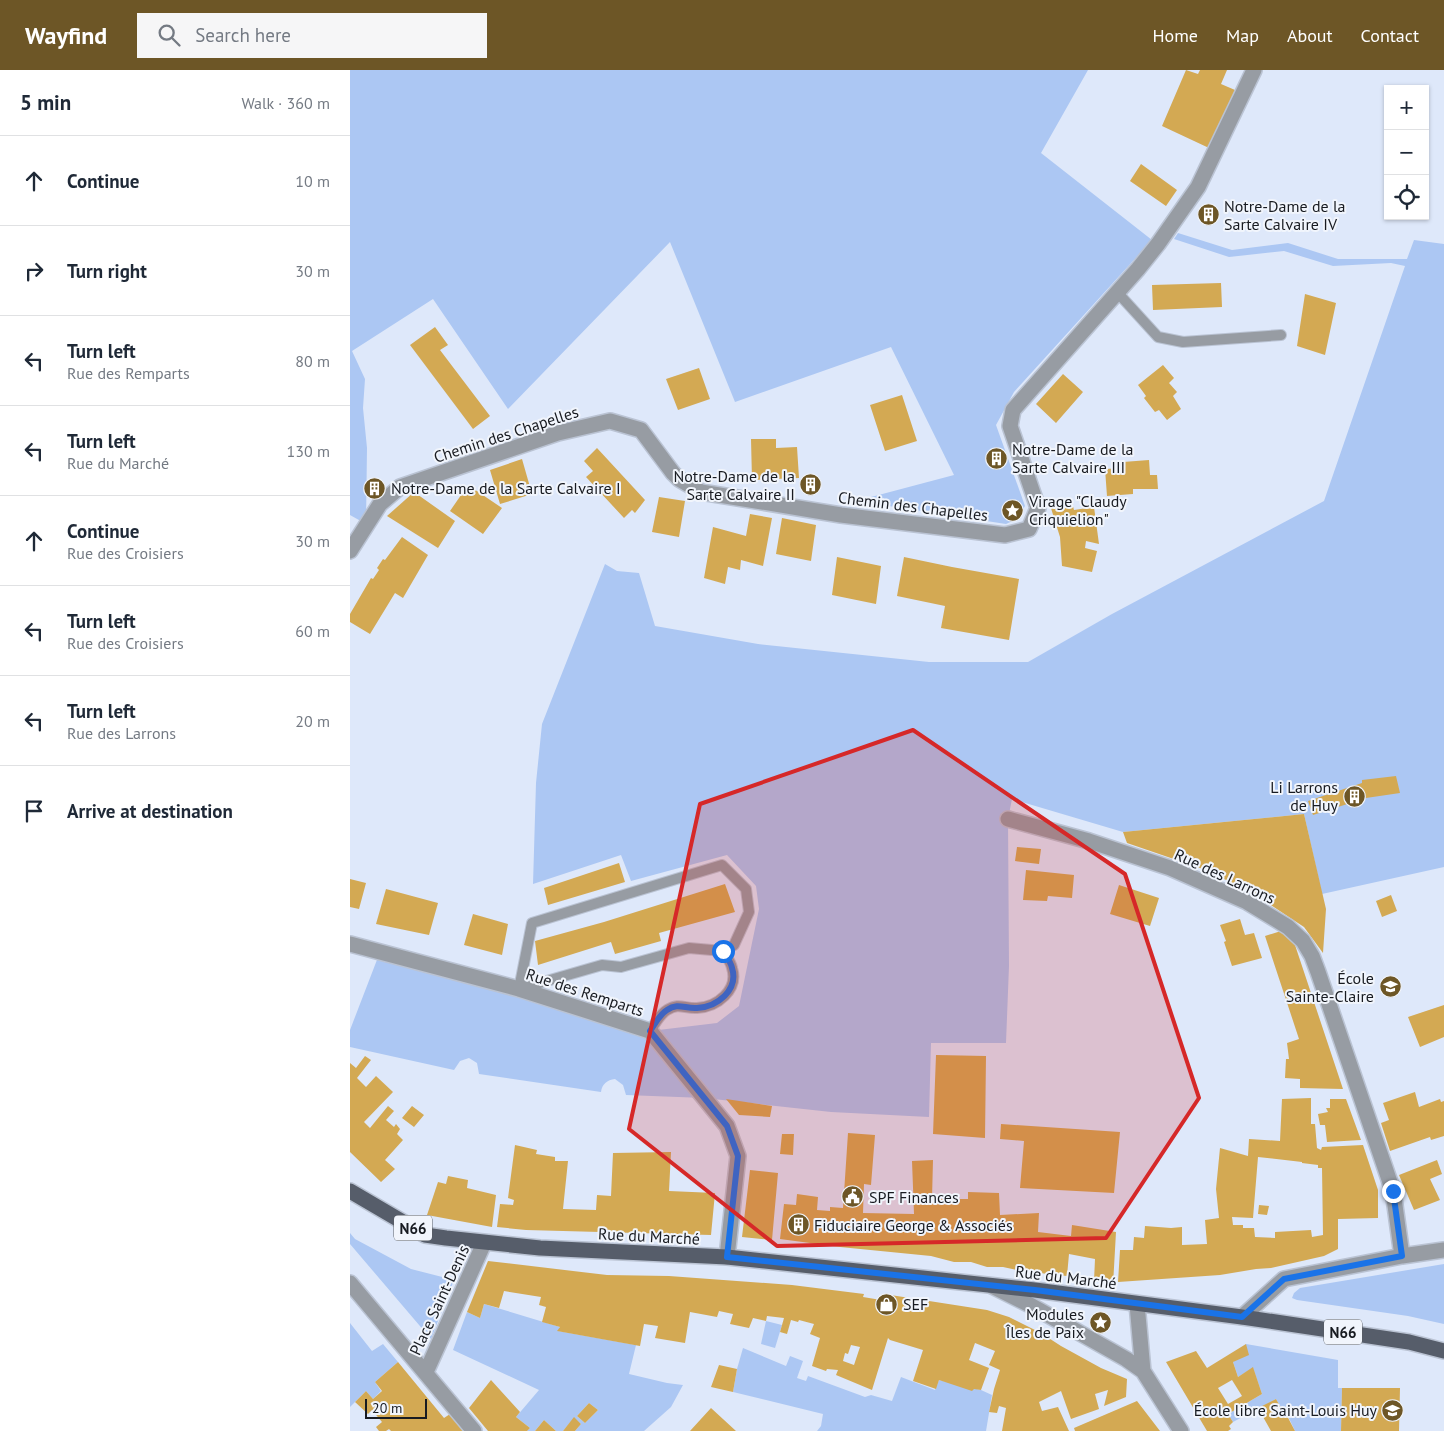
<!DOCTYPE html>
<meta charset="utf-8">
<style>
:root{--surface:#fff;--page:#f6f6f7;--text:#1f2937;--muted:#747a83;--line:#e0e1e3;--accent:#6d5626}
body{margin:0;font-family:"PT Sans",sans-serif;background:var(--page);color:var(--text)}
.controls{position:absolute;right:15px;top:15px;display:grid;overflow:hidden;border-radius:0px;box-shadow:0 1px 4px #0004}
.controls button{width:45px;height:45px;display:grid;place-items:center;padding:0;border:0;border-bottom:1px solid var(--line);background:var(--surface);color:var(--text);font:25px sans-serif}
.scale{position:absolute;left:15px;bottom:12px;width:62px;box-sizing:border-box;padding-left:5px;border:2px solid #181b21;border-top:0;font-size:14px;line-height:18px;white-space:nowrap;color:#181b21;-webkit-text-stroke:4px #f1f5fc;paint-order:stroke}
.stop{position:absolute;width:15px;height:15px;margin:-11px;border:4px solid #1a73e8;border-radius:50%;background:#fff}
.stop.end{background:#1a73e8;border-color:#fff;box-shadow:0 1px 5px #0008}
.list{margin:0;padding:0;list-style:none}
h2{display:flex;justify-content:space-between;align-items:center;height:65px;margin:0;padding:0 20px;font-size:21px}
h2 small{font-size:16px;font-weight:400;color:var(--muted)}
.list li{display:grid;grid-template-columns:32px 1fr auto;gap:15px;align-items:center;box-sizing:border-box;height:90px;padding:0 20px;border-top:1px solid var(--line)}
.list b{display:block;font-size:19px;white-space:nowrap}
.list p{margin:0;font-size:16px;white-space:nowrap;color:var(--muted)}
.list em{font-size:16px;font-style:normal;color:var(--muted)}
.icon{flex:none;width:28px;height:28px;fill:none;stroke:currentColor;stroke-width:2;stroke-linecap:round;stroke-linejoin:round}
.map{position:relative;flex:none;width:1094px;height:1361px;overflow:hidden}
header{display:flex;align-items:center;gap:30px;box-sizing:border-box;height:70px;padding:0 25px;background:var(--accent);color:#fff}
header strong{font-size:24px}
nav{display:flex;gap:28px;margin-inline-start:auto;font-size:18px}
.search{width:350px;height:45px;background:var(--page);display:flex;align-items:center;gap:12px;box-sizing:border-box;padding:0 18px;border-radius:0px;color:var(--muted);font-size:19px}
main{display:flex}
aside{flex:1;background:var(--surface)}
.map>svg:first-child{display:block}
.green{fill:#acc7f3;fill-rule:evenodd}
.building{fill:#d3a953;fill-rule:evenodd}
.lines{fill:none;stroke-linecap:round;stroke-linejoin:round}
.lane-casing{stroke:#bac3d3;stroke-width:12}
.street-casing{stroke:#bac3d3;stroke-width:18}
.primary-casing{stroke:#bac3d3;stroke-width:18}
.lane{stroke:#979ca3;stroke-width:10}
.street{stroke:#979ca3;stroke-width:15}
.primary{stroke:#565d6a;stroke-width:15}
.route{stroke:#1a73e8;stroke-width:6}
.marked{fill:#d62828;fill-opacity:0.2;stroke:#d62828;stroke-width:4;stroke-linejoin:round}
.labels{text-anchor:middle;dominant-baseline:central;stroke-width:4;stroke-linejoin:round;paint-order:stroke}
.shield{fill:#f1f5fc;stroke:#595c63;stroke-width:1}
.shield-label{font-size:15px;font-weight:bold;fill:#181b21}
.poi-label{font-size:16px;fill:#181b21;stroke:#f1f5fc;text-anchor:start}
.street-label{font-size:16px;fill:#181b21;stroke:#f1f5fc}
</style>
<header>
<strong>Wayfind</strong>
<div class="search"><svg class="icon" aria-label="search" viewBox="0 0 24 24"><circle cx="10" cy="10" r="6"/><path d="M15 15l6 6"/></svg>Search here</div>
<nav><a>Home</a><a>Map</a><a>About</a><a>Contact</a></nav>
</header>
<main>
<aside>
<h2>5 min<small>Walk · 360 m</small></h2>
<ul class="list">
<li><svg class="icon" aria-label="ahead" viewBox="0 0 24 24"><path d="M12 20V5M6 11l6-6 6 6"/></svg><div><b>Continue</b></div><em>10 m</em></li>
<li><svg class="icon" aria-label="right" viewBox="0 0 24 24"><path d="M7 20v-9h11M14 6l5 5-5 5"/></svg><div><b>Turn right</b></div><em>30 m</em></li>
<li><svg class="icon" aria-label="left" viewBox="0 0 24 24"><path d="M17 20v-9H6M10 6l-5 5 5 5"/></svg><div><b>Turn left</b><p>Rue des Remparts</p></div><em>80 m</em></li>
<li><svg class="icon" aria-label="left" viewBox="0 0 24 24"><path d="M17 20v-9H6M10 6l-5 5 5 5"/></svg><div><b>Turn left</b><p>Rue du Marché</p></div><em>130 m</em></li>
<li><svg class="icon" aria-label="ahead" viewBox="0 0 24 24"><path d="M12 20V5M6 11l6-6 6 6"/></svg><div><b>Continue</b><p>Rue des Croisiers</p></div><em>30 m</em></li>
<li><svg class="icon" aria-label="left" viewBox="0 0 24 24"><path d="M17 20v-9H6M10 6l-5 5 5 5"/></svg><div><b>Turn left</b><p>Rue des Croisiers</p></div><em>60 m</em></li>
<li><svg class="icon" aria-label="left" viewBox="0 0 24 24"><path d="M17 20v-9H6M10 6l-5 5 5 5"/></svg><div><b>Turn left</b><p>Rue des Larrons</p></div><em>20 m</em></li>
<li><svg class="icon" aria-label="arrive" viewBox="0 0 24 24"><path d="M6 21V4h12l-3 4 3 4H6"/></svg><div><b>Arrive at destination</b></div></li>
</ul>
</aside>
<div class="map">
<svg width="1094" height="1361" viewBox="0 0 1094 1361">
<rect width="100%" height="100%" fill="#dee8fa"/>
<path class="green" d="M0,0H738L691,83L802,170L664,322L646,355L675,436L667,449L656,454L506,431L604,405L541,277L385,332L320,172L158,339L83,229L2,281L15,309L13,338L17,378L16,454L0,445Z
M828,163L882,180L938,173L988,189H1057L1064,170L1094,174V797L972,824L954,744L773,762L662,729L658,749L659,896L656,973H581L579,1047L481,1042L354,1028L276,1025L273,1015L265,1009C257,1010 252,1014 251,1022L129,1004L127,993L119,988L110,991L104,1000L0,977V960L30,882L300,961L367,953L389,936L409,839L406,816L377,785L281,811L271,785L183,814L186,713L192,654L255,494L267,501L289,503L305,556L408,574L579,592H678L762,544L974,431L1055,196L1041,193L983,196L934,181L879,187L824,169Z
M0,1163L5,1169L61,1199L104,1210L81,1269L0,1174Z
M1094,1194V1254L1058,1246L947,1230L942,1228L944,1223L950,1218Z
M134,1234L210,1257L208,1261L286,1275L279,1304L317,1313L333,1315L321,1337L294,1361H225L231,1354L224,1348L213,1361H206L194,1350L185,1361H177L180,1358L166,1347L189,1320L103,1280L117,1242L130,1248ZM239,1333L248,1340L235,1353L227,1346Z
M416,1251L432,1255L425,1278L411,1274Z
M0,1253L22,1281L33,1274L48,1292L25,1312L31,1321L23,1329L16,1321L0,1337Z
M896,1274L988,1290V1318H992L991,1361H945L936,1342L934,1343L926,1329L883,1352L878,1344L912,1324L903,1298L888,1307L883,1292Z
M393,1278L436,1296L440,1286L453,1291L447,1308L456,1311L458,1306L515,1327L521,1325L542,1331L551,1307L585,1320L589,1310L631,1320L642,1325L636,1361H467L471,1356L473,1344L383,1322L387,1299Z"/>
<path class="building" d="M836,0L848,4L850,0H877L871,14L885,20L859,78L812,56Z
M791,94L827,120L816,136L780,111Z
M856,137L865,143L860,152L850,147Z
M871,213L872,237L803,240L802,215Z
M955,224L986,233L975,285L947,276Z
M85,257L98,275L90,280L140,346L123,359L60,275Z
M813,295L824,308L819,313L827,322L823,326L831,339L817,350L809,340L805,342L794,328L796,326L788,315Z
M349,298L360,329L328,340L316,309Z
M713,304L733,322L706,353L686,334Z
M552,325L567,371L535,381L520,335Z
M401,369H426V378L447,377L449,408L402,410Z
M247,378L295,430L285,443L282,440L274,448L236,407L243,401L234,391Z
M644,382L652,388L647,394L639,388Z
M172,389L182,424L150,434L140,400Z
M799,390L800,405H807L808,419H783V424L757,426L755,399L773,398V392Z
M456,409L466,410L465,421L455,420Z
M27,411L33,419L24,426L18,417Z
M118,415L152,438L133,464L100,441Z
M64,422L105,451L88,478L37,446Z
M309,427L335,431L329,467L302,462Z
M722,433L724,440L744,437L749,474L736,471L735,478L747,481L742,502L712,496L710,467L700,435Z
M400,444L422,448L413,496L391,490L390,500L378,497L375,514L354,508L363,457L396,466Z
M432,448L466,455L461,491L426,484Z
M52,467L78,485L53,528L45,523L20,564L0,552V544L21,508L23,509L29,500L27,498L33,489L35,490Z
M487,487L531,496L526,534L482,525Z
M554,487L602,497L669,509L659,570L591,558L595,536L547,526Z
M1046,706L1050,723L1016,728L963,745L958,731L1012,713V710Z
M954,744L976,839L973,883L954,857L898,820L850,798L777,773L773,762Z
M667,777L691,779L689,794L665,791Z
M269,793L275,812L198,835L194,818Z
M676,800L724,805L722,828L698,826L697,831L673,830Z
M0,809L16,813L9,839L0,837Z
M375,814L385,842L309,863L311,871L265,884L261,872L188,895L185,871L254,852Z
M769,815L809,828L800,856L760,844Z
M36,819L88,833L79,865L26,854Z
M1041,825L1047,841L1032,847L1026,831Z
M123,844L158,854L152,885L114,875Z
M890,849L895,865L904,863L912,888L882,896L874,872L876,871L870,855Z
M931,861L944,872L993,1019L950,1018V1009L935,1008L936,989H939L937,973L949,969L915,866Z
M1094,935V967L1070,977L1058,947Z
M586,985L636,986L635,1068L583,1064Z
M15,986L21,990L7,1008L16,1017L26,1006L43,1022L14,1052L20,1058L38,1036L44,1041L36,1050L44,1057L46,1054L50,1059L47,1064L53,1070L35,1090L45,1099L31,1112L0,1082V993L6,998Z
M1065,1022L1069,1037L1090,1029L1091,1032L1094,1031V1066L1081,1070L1080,1067L1040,1081L1031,1053L1039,1050L1033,1033Z
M961,1028V1054H965L967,1078L971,1080L972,1077L1013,1075L1028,1120V1148L988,1149V1179L974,1186L921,1198L906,1199L870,1205L768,1212L770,1180H783L784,1167L794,1168L795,1156L821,1158L832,1157V1175L857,1174L855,1150L869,1148L866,1119L870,1078L898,1086L899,1069L930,1071L932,1029ZM908,1087L952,1092V1093L968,1095V1098H972L973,1165L962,1167L961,1160L925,1162V1168L905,1167L904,1158H893V1155H883L882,1147L903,1148Z
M376,1029L422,1036L420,1047L389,1045Z
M980,1029H996L1011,1070L977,1072L975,1055H970L968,1044L978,1042L976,1038H980Z
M62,1036L74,1045L64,1057L52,1048Z
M651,1054L770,1062L764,1123L670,1118L674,1071L650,1069Z
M498,1063L525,1065L521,1115L514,1114L513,1143L564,1144L562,1091L583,1090L582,1129H618V1122L649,1123L650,1145L689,1143L688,1162L721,1166L722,1155L766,1162L763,1215L744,1211L745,1189L719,1184L717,1206L671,1201L653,1197H637L621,1192H604L581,1186L490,1177L430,1169L434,1134L446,1135L447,1124L468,1127L467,1140L480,1141V1137L493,1138Z
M432,1064H444L443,1085L430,1084Z
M165,1075L187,1080L186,1084L205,1087V1091H218L213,1139L246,1140L247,1125L261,1126L263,1083L321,1082L319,1121L365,1123L361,1165L176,1160L147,1157L150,1134L163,1135L164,1130L158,1128Z
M1087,1090L1092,1104L1080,1109L1090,1130L1064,1140L1049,1105Z
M400,1100L428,1103L422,1170L392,1167Z
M98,1106L118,1110L117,1118L146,1125L142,1157L77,1145L88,1112L96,1114Z
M909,1135L919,1136L917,1145L908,1144Z
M138,1191L257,1205L319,1206L442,1215L514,1224L513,1227L531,1230L534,1224L637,1240L659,1247L691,1263L711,1276L751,1298L777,1309L776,1327L754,1336L758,1320L745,1324L749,1339L721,1349L711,1321L689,1332L692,1341L708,1337L719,1361H652L656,1338L649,1336L647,1343L639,1342L644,1319L650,1300L639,1295L645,1281L625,1273L619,1290L639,1298L631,1320L624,1319L622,1321L589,1310L586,1319L563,1311L573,1280L540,1270L538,1268L522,1320L486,1305L488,1300L477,1299L476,1301L462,1296L470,1268L460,1264L464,1254L449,1250L448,1252L441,1250L437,1264L430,1262L434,1248L417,1246L416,1251L403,1248L399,1258L380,1254L383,1244L369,1241L367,1247L340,1242L335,1273L305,1268L308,1256L294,1254L290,1276L207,1261L210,1257L192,1252L196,1237L189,1235L191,1227L154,1221L149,1238L134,1234L130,1248L117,1242ZM501,1275L510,1277L504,1295L493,1291L495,1283L498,1284Z
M896,1274L899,1285L883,1292L888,1307L903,1297L912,1324L878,1344L883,1352L879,1356L881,1359L878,1361H857L816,1292L846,1281L857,1298ZM882,1310L892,1326L878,1334L868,1318Z
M48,1292L94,1348L100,1344L114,1361H41L39,1359L36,1361H29L26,1357L32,1352L22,1340L18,1344L5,1332L16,1321L23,1329L32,1321L25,1312Z
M369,1295L387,1299L383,1322L361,1317Z
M141,1310L170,1342L166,1347L180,1358L177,1361H138L119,1338Z
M992,1318H1050L1049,1361H991Z
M926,1329L934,1343L935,1342L945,1361H921L908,1338Z
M787,1331L810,1361H725L724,1358Z
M239,1333L248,1340L235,1353L227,1346Z
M361,1338L386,1361H340Z
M224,1347L231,1354L225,1361H213Z
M194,1350L206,1361H185Z"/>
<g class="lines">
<defs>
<path id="lane" d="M767,222L808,267L833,272L931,265
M300,961C305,954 309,945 317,940C329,932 335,939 347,938C367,937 389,920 382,898C381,892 376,886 373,881L339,878L271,897L252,895L169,919L182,853L372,795L396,819L399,842L384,875L373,881"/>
<path id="street" d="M0,481L30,434L50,417L208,363L260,351L291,360L323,403L329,409L351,422L491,445L655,465L679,459L688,438L660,356L663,340L788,199L808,174L848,117L904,0
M658,749L739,771L820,798L897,832L938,857L953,871L962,886L968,902L1043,1121L1052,1186
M0,874L169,919L300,961L377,1056L388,1086L377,1187
M0,1213L124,1361
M642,1216L682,1236L776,1289L793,1301
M787,1234L793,1301L831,1361
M892,1247L934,1209L1052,1186L1094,1180
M76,1302L134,1173"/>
<path id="primary" d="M0,1121L75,1165L96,1168L190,1178L377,1187L685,1220L892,1247L1059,1272L1094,1281"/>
</defs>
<use href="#lane" class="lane-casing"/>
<use href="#street" class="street-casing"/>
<use href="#primary" class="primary-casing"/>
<use href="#lane" class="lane"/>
<use href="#street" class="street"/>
<use href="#primary" class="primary"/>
</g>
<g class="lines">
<path class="route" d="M373,881C376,886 381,892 382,898C389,920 367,937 347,938C335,939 328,932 317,940C309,945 305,954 300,961L377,1056L388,1086L377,1187L685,1220L892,1247L934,1209L1052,1186L1043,1121"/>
</g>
<path class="marked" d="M563,660L775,804L849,1028L756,1168L427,1176L279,1059L350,734Z"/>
<defs>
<symbol id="building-disc" viewBox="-11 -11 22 22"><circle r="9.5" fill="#6d5626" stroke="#f1f5fc"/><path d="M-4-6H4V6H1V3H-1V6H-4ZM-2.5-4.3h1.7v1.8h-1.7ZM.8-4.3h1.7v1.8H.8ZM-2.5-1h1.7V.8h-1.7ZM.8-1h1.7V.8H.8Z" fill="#fff"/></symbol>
<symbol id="sight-disc" viewBox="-11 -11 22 22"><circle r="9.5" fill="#6d5626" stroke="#f1f5fc"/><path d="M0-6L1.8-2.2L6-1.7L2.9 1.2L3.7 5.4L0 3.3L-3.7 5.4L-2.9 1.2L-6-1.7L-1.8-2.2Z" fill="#fff"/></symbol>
<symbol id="school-disc" viewBox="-11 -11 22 22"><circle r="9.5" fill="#6d5626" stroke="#f1f5fc"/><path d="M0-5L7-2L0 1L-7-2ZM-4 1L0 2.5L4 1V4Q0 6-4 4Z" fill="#fff"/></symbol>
<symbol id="civic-disc" viewBox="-11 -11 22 22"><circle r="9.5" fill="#6d5626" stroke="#f1f5fc"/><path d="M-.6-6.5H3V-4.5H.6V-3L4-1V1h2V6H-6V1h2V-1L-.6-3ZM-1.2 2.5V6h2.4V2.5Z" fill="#fff"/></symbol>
<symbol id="shop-disc" viewBox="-11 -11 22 22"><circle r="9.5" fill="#6d5626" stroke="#f1f5fc"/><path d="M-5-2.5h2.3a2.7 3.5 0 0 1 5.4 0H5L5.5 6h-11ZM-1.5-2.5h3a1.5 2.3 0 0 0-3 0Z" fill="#fff"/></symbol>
</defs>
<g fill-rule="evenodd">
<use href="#building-disc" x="846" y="132" width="25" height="25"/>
<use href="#building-disc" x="634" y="376" width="25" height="25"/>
<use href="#building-disc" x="448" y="402" width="25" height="25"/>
<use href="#building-disc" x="12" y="406" width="25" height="25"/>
<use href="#sight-disc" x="650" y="428" width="25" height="25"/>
<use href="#building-disc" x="992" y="714" width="25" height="25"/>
<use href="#school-disc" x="1028" y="904" width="25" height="25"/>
<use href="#civic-disc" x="490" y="1114" width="25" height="25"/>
<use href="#building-disc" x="436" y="1142" width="25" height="25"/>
<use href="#shop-disc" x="524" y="1222" width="25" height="25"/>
<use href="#sight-disc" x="738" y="1240" width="25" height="25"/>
<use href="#school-disc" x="1030" y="1328" width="25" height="25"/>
</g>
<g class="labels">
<g class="shield">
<rect x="44" y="1145.5" width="38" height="25" rx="4"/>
<rect x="974" y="1249.5" width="38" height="25" rx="4"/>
</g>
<g class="shield-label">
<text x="63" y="1158">N66</text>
<text x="993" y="1262">N66</text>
</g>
<g class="poi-label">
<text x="874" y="136">Notre-Dame de la<tspan x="874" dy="18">Sarte Calvaire IV</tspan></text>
<text x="662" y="379">Notre-Dame de la<tspan x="662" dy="18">Sarte Calvaire III</tspan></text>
<text x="445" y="406" text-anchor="end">Notre-Dame de la<tspan x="445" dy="18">Sarte Calvaire II</tspan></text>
<text x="41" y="418">Notre-Dame de la Sarte Calvaire I</text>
<text x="679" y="431">Virage "Claudy<tspan x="679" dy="18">Criquielion"</tspan></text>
<text x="988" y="717" text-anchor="end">Li Larrons<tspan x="988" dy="18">de Huy</tspan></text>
<text x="1024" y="908" text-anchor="end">École<tspan x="1024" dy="18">Sainte-Claire</tspan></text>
<text x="519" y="1127">SPF Finances</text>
<text x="464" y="1155">Fiduciaire George &amp; Associés</text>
<text x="553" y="1234">SEF</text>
<text x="734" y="1244" text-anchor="end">Modules<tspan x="734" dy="18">Îles de Paix</tspan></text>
<text x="1027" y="1340" text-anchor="end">École libre Saint-Louis Huy</text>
</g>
<g class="street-label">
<text transform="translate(156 364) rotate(-18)">Chemin des Chapelles</text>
<text transform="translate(563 436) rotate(7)">Chemin des Chapelles</text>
<text transform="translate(875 806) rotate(25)">Rue des Larrons</text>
<text transform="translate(235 922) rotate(18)">Rue des Remparts</text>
<text transform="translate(299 1166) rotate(3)">Rue du Marché</text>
<text transform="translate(716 1207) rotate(7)">Rue du Marché</text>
<text transform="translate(89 1230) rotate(-65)">Place Saint-Denis</text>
</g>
</g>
</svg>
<div class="controls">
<button>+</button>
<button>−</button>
<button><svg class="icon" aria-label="locate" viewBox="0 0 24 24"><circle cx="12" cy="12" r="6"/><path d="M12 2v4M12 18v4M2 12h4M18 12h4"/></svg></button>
</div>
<div class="scale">20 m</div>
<div class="stop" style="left:373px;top:881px"></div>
<div class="stop end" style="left:1043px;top:1121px"></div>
</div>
</main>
